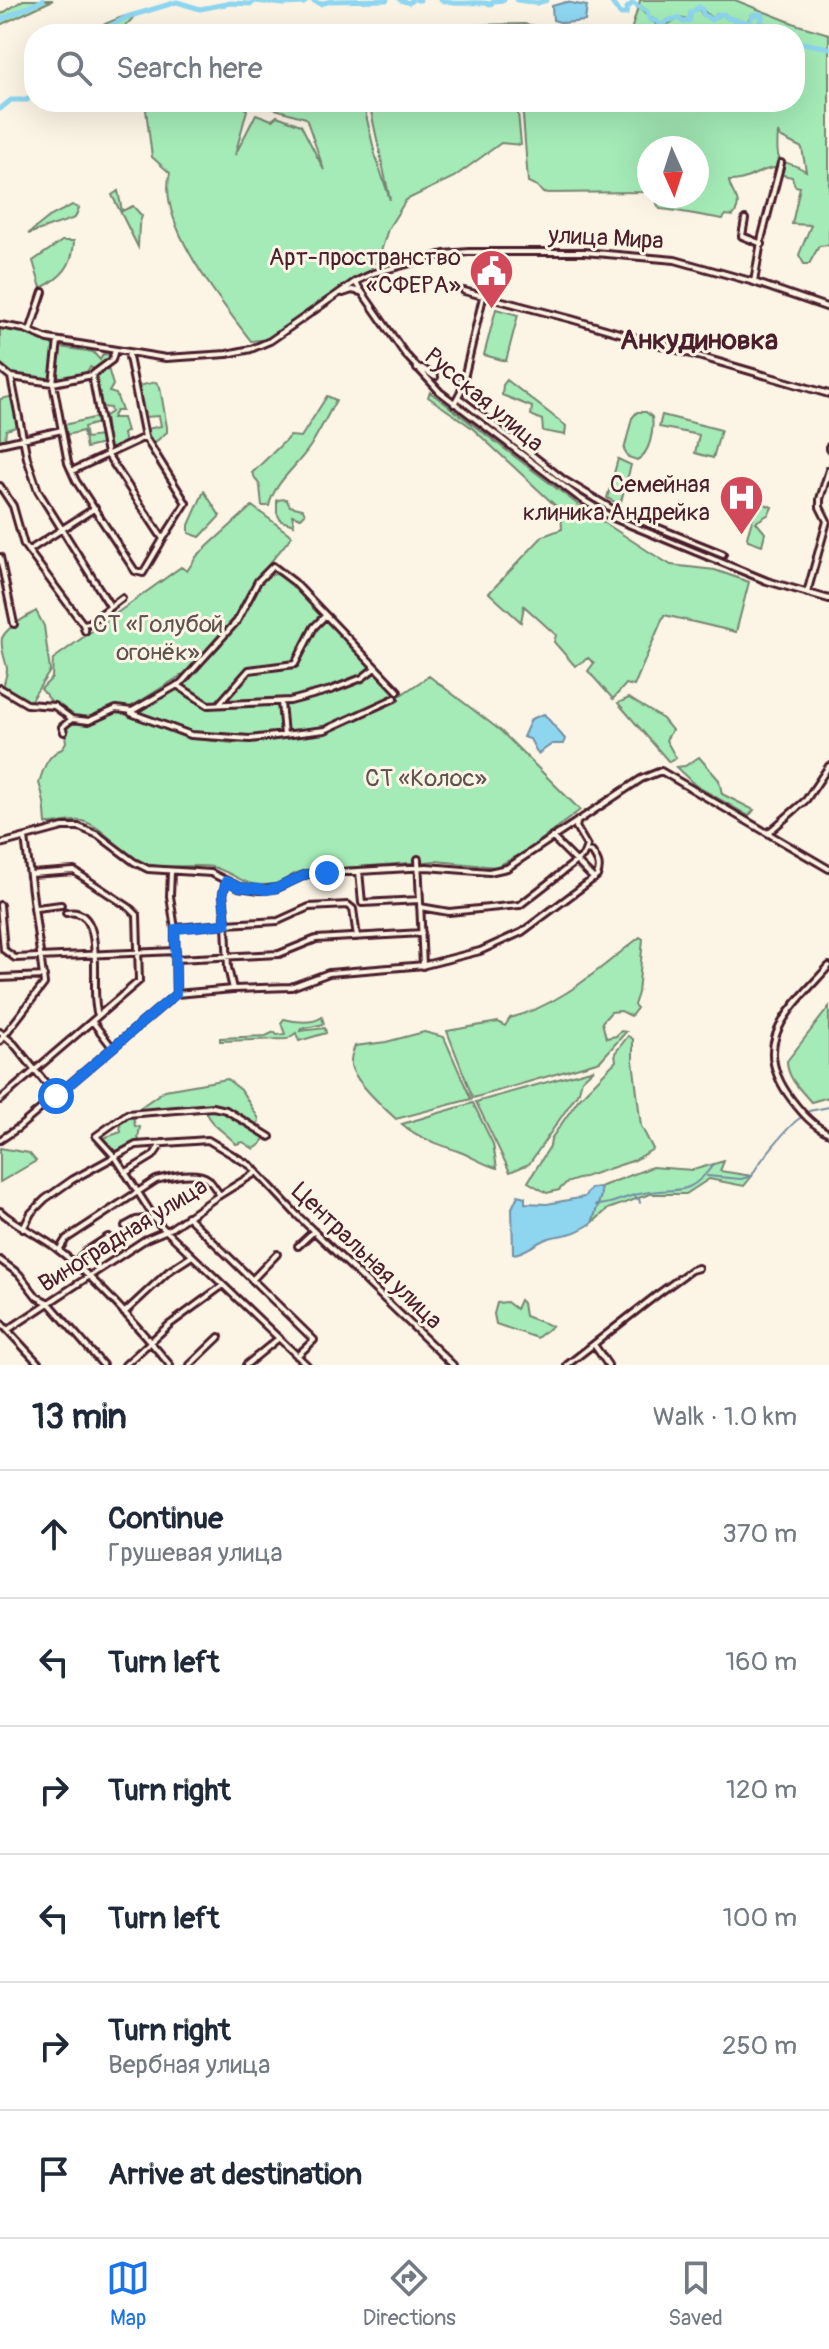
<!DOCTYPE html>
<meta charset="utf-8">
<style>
:root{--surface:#fff;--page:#f2f2f3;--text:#1f2937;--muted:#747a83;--line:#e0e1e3;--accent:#1a73e8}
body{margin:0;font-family:Pangolin,sans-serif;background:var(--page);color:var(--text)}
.compass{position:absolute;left:637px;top:136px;width:72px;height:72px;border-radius:50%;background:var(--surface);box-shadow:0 8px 32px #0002;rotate:177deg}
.stop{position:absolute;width:24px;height:24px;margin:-18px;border:6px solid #1a73e8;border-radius:50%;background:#fff}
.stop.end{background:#1a73e8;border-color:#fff;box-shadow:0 2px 8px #0008}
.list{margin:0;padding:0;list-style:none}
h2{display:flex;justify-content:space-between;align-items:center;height:104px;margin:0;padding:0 32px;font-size:34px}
h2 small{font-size:26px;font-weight:400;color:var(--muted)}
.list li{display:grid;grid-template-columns:52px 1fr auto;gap:24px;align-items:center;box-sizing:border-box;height:128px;padding:0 32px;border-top:2px solid var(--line)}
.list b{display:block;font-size:30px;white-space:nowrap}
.list p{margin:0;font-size:26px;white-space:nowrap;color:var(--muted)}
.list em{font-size:26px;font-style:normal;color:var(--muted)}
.icon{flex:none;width:44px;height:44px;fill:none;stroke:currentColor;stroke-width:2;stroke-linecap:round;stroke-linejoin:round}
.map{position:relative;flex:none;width:829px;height:1365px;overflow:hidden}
.search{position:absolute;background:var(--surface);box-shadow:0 8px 32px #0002;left:24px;right:24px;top:24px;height:88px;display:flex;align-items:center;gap:20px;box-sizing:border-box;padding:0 28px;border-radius:32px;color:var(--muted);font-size:30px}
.sheet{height:872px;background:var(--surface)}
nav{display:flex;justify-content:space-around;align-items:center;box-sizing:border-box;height:112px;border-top:2px solid var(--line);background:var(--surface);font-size:22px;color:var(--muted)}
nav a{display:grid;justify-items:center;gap:4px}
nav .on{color:var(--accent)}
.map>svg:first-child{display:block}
.green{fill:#a4ebb7;stroke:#778571;stroke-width:2;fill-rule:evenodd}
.water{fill:#8ed6f0;stroke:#738da1;stroke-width:2}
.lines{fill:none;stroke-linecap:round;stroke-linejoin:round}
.stream{stroke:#738da1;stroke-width:2}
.river{stroke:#8ed6f0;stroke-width:5}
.minor-casing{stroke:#4a1f2b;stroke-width:10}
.minor{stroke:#fcf5e5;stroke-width:4}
.route{stroke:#1a73e8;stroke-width:10}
.labels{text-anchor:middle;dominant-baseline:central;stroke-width:6;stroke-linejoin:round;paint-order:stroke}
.street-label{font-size:24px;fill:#4a1f2b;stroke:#fcf5e5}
.poi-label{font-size:24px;fill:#4a1f2b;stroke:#fcf5e5;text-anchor:end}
.park-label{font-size:24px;fill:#60524e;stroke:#fcf5e5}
.quarter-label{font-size:28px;font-weight:bold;fill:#4a1f2b;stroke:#fcf5e5}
</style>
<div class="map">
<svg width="829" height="1365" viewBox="0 0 829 1365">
<rect width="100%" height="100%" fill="#fcf5e5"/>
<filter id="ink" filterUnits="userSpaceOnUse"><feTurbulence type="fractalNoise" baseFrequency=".0125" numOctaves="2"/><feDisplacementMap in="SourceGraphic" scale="16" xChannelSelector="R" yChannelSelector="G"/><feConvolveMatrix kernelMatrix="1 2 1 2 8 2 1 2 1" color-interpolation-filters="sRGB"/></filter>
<g filter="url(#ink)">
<path class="green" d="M23,0H53L0,25V15Z
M640,0H735L798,25L829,34V47L802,42L795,44V34H770L769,28H763L762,13L752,14L747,22L728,17L724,13H718L711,18L699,6L690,12L688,20L676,17L661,26L657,21L648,16V11L639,5Z
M638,7L660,28L678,19L683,23L689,22L692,13L699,8L702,15L711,20L723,14L727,19L750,24L753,16L761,15V21L758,23L762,29H767L768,34H630Z
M136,13C124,34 107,34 85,34C100,26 119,17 136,13Z
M524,24L584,34H408L433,26Z
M802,43L829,48V245L819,246L809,264H804L799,255L811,225L792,224L800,187L795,186L792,177L783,175L774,168C757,170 747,182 729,181C731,196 745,200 733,216L726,215L723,219C702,216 682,211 660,209L657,204V196H697V148H649V192L543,193L537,186L528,182L522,102H795V46ZM778,132L780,137L802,148L806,171C781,156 775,171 778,132Z
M145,102H241L247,110L235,155L256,114L272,120L277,116L301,125L324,170L306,118L251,102H363L375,154L390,200L369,102H517L521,145L501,143L454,177L406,200L388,229L378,261L371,265L372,271L356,278L270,339L251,341C222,303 156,223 170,173L152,157Z
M118,191L122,211L133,206L142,216L139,225L138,247L112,195Z
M72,205L79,208L75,218L28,234L49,217Z
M62,241H74C73,265 63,277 41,288L33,261Z
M496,309L518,315L506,361L484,355Z
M0,327C20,329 39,333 55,347L51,382L9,373L0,365Z
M60,347L93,352L100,360L103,354L114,355L112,361L96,370L90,367L84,376L59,381L56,378Z
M108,368L113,385L109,392L116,394L122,411H116L112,418H123L127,431L123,434L125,444L109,450L105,416L111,412L110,408L102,407L96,375Z
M507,380L566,426L565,435L543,431L542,420L531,415L532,407L502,395L503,385Z
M156,382L160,387L167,427V432L153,444L148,437L147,429L161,426L159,416L144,417L138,386Z
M430,392L585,510L651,553L671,565L715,570L749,582L736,632L664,615L634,686L626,684L613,699L588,671L594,663L588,658L575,666L554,642L556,635L524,606L521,622L489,593L543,536L562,529L561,511L471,427L428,397Z
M15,396L19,426L6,430L5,441L0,442V399Z
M327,396L336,400C328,415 320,430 311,445C298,466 274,482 269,506H262L260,486L252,473L290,436L301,437Z
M637,412H646L652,417C654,430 650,454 637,460L628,457L624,450L632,418Z
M662,415L721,430L713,458L695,453L699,435L659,427Z
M97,417L98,423L84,427L86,438L101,436L103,444L86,448L83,431L66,435L64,425Z
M618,459L631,465L620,505L607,498Z
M204,491L220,516L200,537L189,533V525Z
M286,499L290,506L303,509L305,514L301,518L292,515L294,525L281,521L277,513V500Z
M758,501L772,507L769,514L756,522L765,533L762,545L748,540L747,537Z
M252,506L292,536L256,580L243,607L221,637L185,673L126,710L117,707C108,710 97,719 88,720C68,724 52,702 41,689L52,678L53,659L181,567L187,571L197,556Z
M276,574L294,582L398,691C333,732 260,749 184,731C168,728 153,719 138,713C180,685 211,663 240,620C252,603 252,577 276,574Z
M36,611L44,626L50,671L29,703L3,688C4,682 7,675 7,669C6,660 0,649 2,638C7,627 26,617 36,611Z
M429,676L501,731L580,810L527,851L496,867L436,861L304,871C293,872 287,880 276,884C249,892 233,871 212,867C189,863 166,871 143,863C124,857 104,826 82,821C70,819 57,825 46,824C45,808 44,797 39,783C43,769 48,754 62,749L66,742L64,728L72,721L88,723L106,714L119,711L186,738L233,743L277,740L327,732L389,703Z
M629,698L663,719L672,730L666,740L676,758L669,762L618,703Z
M699,757L719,780L722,794L754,810L749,816L695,785L676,767L685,766Z
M640,937L643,939L638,993L634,1005L637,1008L631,1016L621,1011L611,1012L602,1022L606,1038L616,1036L621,1031L626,1032L600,1061L473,1098L447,1031L498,1022L505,1026L510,1018C563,1004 598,969 640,937Z
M829,1007V1097L811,1102C800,1089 787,1078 787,1061Z
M322,1017L324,1024L301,1029L300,1031L325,1028L326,1033L299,1041L296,1033L287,1039L220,1041V1038L266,1036L274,1032L277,1035L285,1034L281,1023L284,1019C295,1022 313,1024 322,1017Z
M424,1032L444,1037L471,1099L396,1119C384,1108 353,1080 351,1065C350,1058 353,1051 355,1046L386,1042Z
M628,1036L633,1039V1060L641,1126L653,1149L635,1160L566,1183L559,1190L547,1193L528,1182L550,1146L551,1139L578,1100L616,1061L615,1053Z
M594,1069L582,1080L579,1091L529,1164L510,1172L476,1102Z
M227,1079L241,1090L259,1119L258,1125L217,1105L134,1112L165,1090Z
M473,1103L493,1144L497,1168C482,1164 470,1155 455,1150C435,1143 418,1138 402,1124Z
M205,1110C225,1112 252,1120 264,1138L261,1144L254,1149L243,1142L236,1144C226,1132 209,1125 205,1110Z
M133,1116L135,1126L140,1127L138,1138L141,1143L118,1154L103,1138L121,1132L120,1124Z
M0,1148L29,1153L36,1161L0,1182Z
M724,1161L720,1171L752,1176L744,1186L709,1179L686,1194H650L608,1209L592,1223L601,1195L600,1187L652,1167L693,1170Z
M520,1300L523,1303L525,1316L552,1326L537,1338L496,1324L494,1314L497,1303L507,1302L516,1309Z"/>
<path class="water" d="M566,2L587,6L585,21L563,23L553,20L552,6Z
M544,714L565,739L563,744H552L538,754L530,739L523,737L531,719Z
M600,1187L601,1195L592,1223C571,1236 570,1233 549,1238C536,1242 526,1253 513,1254L512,1208L518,1195L525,1197V1203L547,1204L584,1197L591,1188Z"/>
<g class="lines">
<path class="stream" d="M809,1111L829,1107
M707,1176L741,1179L752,1176C756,1165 790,1124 800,1118
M634,1196L639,1199L640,1203
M596,1205C612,1205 624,1197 639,1194C675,1185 686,1201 713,1165"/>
<path class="river" d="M312,0L320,4L331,1L387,0
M400,0L409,3L412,0
M417,0H420
M441,0C457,7 473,0 491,4L494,1L504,0
M517,0L537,3L547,0
M610,0L620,14H626L627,8L633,3L647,12L650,20L657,21L660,27L667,21L678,18L684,22L689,21L691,13L699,7L702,9L703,14L711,20L719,14H723L728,18L749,23L753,15L762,14V21L759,23L762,28L768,29L769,34
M0,20L43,0
M95,34L127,17L177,2L200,9L231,3L251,4L255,1L283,4L304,3L307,0
M795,45L802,43L829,48
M0,109L11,100H27L34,92"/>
<defs>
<path id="minor" d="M745,219L742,236L762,244
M355,282L405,354L440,392L578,497L611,517L767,581L829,599
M754,282L762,236L781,163
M464,291L571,319L829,394
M343,293L352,290L361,292
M0,325L24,329L48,339L166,358L227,354L251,349L270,341L355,282L374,273L444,254L469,252H584L675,260L754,282L829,308
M30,331L43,292
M128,352L145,437L186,503L163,539
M0,368L11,377L27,458L38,491L110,606
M417,369L422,368L435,377
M92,375L112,360L115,350
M11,377L53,383L92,375L107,454L163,539L143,573L135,571L76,481L68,463L53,383L58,341
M458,397L564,480L614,510L723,554
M454,404L461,391L483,297
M0,444L62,430
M829,447V449
M72,471L145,437
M0,486L13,506L24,545L83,624L85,631
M28,551L95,508
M0,557L14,624
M807,593L827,521L820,507V499L829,470
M83,624L89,623L122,598
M177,685L208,705L290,701L331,690L362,678L375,668
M0,688L27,704L54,706L72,719L62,727L64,732
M281,702L284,735
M219,704L249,670L295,664L314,627L325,616
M131,713L191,735L250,739L325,730L395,698
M72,719L89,721L116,709L132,711L181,683L237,621L258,581L273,566L294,582L398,691
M768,833L806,800L829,766
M552,837L594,879
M0,844L63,827H79L98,835L134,862L148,869L211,873L239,887L260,890L277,888L307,874L427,867L489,872L507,868L641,779L661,771L829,869
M418,859L423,966
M359,871L362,903L420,900
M171,872L170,896L175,929L176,994
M0,905L4,950L15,958L176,951
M420,907L449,912L520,905L583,856L587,846L576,827L578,820
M36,908L61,905
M66,913C110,905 88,990 98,1015
M176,928L226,924L223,894L226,881
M176,959L279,954L316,939L422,933
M829,966C790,1010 747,1042 792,1100C802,1113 813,1126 829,1133
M0,978L44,976
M233,989L228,968L226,924L278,921L309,907L348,905L353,909L357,937
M92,1021L112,1047
M0,1032L14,1044L56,1096
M0,1041L44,984L25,838
M0,1100L139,981L137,915L130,908L74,871L31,874
M270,1137L226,1110L213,1107L127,1114L96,1136L116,1158L157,1222L307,1365
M0,1140L18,1128L176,994L233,989L291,987L329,973L425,965L480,951L522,932L597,876C601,866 598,861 592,852L585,851
M125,1173L153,1156L162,1143
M0,1211C17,1227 39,1234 57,1249C99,1281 136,1325 170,1365
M187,1216L314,1340L297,1356
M125,1226L136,1220L154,1218
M23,1229L31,1213L45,1199L72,1180L136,1145L208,1140L251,1166L298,1216L453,1365
M298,1246L314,1231
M59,1250L66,1239L156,1180C169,1177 196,1170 208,1179C212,1183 216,1190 220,1195
M0,1260L19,1274L37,1297L49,1303L103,1365
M74,1264L85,1252L108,1237
M252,1280L277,1254
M124,1313L169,1271L192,1256
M0,1322L40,1365
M9,1329L146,1239L170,1229L215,1198L257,1172
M595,1346L608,1365
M125,1365L169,1325L222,1286
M190,1365L219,1337
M246,1365L279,1338
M567,1365L658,1294L691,1270L698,1268"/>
</defs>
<use href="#minor" class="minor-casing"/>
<use href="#minor" class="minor"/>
</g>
</g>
<g class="lines" filter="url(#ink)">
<path class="route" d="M56,1096L176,994L175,929L226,924L223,894L226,881L239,887L267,890L277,888L307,874L327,873"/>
</g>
<defs>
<symbol id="civic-pin" viewBox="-11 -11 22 30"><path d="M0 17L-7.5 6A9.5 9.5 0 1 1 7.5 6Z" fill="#d1495b" stroke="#fcf5e5"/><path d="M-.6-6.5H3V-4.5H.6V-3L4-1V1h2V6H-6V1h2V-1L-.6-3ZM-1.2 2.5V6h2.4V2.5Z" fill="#fff"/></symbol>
<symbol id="hospital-pin" viewBox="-11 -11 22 30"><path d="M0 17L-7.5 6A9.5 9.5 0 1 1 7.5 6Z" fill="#d1495b" stroke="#fcf5e5"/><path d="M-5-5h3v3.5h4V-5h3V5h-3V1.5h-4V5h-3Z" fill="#fff"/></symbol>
</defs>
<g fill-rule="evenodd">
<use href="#civic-pin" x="466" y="246" width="51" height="69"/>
<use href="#hospital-pin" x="716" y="472" width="51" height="69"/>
</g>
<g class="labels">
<g class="street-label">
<text transform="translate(606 238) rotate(3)">улица Мира</text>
<text transform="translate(484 400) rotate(40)">Русская улица</text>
<text transform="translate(123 1235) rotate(-32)">Виноградная улица</text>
<text transform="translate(367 1256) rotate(44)">Центральная улица</text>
</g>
<g class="poi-label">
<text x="461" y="257">Арт-пространство<tspan x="461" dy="28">«СФЕРА»</tspan></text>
<text x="710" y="484">Семейная<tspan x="710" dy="28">клиника Андрейка</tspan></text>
</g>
<g class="park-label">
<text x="158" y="624">СТ «Голубой<tspan x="158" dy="28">огонёк»</tspan></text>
<text x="426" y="778">СТ «Колос»</text>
</g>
<g class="quarter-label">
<text x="699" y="340">Анкудиновка</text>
</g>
</g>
</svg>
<svg class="compass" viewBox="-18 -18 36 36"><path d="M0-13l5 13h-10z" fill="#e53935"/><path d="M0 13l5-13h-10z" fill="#747a83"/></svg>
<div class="stop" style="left:56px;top:1096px"></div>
<div class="stop end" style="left:327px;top:873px"></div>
<div class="search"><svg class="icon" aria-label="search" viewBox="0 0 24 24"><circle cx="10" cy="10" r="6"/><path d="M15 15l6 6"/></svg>Search here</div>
</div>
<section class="sheet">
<h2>13 min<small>Walk · 1.0 km</small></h2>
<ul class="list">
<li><svg class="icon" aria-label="ahead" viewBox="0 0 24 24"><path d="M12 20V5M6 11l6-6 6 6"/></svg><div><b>Continue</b><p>Грушевая улица</p></div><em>370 m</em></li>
<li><svg class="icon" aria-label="left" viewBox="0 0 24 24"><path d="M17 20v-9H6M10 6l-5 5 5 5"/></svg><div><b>Turn left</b></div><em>160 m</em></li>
<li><svg class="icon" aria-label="right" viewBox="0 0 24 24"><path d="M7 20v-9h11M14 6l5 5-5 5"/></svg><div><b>Turn right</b></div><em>120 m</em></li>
<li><svg class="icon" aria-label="left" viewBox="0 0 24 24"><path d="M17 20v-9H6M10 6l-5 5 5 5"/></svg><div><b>Turn left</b></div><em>100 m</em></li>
<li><svg class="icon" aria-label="right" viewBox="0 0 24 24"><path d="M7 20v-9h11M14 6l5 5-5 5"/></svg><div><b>Turn right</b><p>Вербная улица</p></div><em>250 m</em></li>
<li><svg class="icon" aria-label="arrive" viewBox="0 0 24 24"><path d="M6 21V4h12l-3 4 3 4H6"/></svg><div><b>Arrive at destination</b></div></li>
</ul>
</section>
<nav>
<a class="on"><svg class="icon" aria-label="map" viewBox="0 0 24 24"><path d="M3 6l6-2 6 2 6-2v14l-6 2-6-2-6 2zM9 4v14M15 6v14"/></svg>Map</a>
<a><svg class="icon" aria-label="directions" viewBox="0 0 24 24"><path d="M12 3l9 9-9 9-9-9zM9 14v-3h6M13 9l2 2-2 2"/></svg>Directions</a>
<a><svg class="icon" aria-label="saved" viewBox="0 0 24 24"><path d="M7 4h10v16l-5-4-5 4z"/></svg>Saved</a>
</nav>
